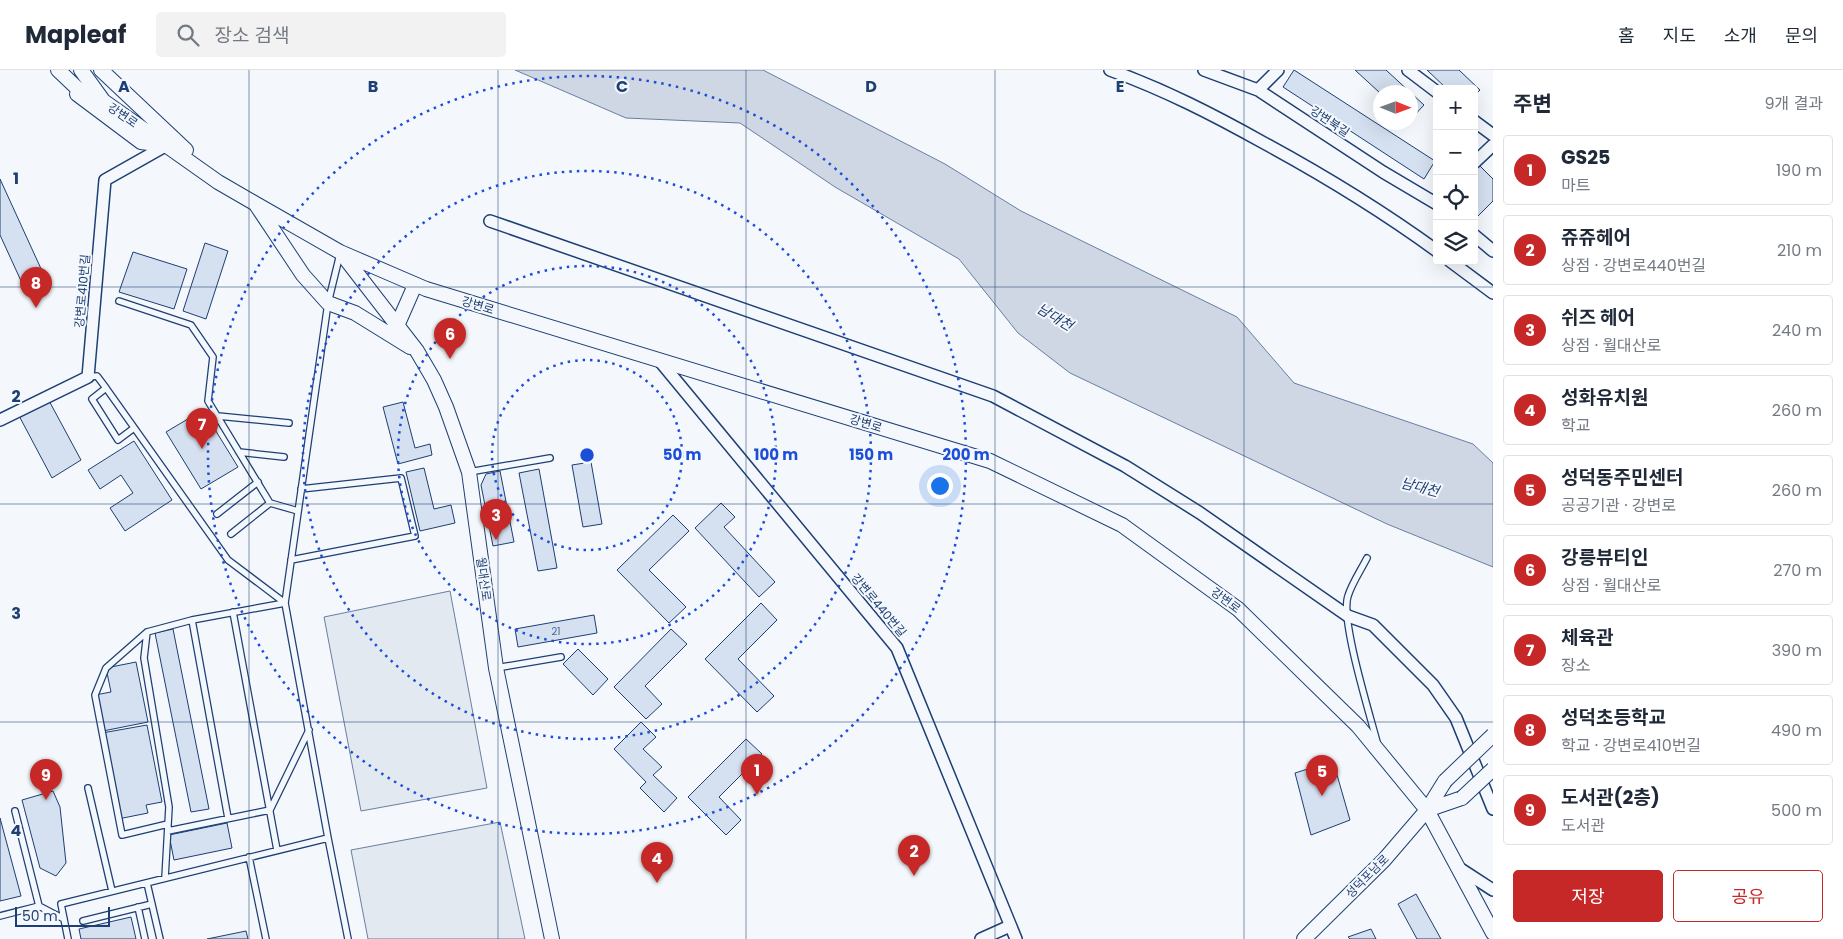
<!DOCTYPE html>
<html lang="ko">
<meta charset="utf-8">
<style>
:root{--surface:#fff;--page:#f2f2f3;--text:#1f2937;--muted:#747a83;--line:#e0e1e3;--accent:#c62828}
body{margin:0;font-family:Poppins,"Noto Sans KR",sans-serif;background:var(--page);color:var(--text)}
.controls{position:absolute;right:15px;top:15px;display:grid;overflow:hidden;border-radius:5px;box-shadow:0 5px 20px #0002}
.controls button{width:45px;height:45px;display:grid;place-items:center;padding:0;border:0;border-bottom:1px solid var(--line);background:var(--surface);color:var(--text);font:25px sans-serif}
.compass{position:absolute;left:1373px;top:15px;width:45px;height:45px;border-radius:50%;background:var(--surface);box-shadow:0 5px 20px #0002;rotate:91deg}
.scale{position:absolute;left:15px;bottom:12px;width:95px;box-sizing:border-box;padding-left:5px;border:2px solid #1d3f73;border-top:0;font-size:14px;line-height:18px;white-space:nowrap;color:#1d3f73;-webkit-text-stroke:4px #f4f7fb;paint-order:stroke}
.you{position:absolute;left:939px;top:415px;width:18px;height:18px;margin:-12px;border:4px solid #fff;border-radius:50%;background:#1a73e8;box-shadow:0 0 0 8px #1a73e833}
.badge{display:grid;place-items:center;width:32px;height:32px;border-radius:50%;background:var(--accent);color:#fff;font-size:16px;font-weight:700}
.pin{position:absolute;translate:-50% -41px;filter:drop-shadow(0 1px 2px #0008)}
.pin::after{content:'';position:absolute;top:26px;width:18px;height:15px;background:inherit;clip-path:polygon(0 0,100% 0,50% 100%)}
.list{margin:0;padding:0;list-style:none}
h2{display:flex;justify-content:space-between;align-items:center;height:65px;margin:0;padding:0 20px;font-size:21px}
h2 small{font-size:16px;font-weight:400;color:var(--muted)}
.list li{display:grid;grid-template-columns:32px 1fr auto;gap:15px;align-items:center;box-sizing:border-box;height:70px;margin:0 10px 10px;padding:0 10px;border:1px solid var(--line);border-radius:5px}
.list b{display:block;font-size:19px;white-space:nowrap}
.list p{margin:0;font-size:16px;white-space:nowrap;color:var(--muted)}
.list em{font-size:16px;font-style:normal;color:var(--muted)}
.actions{display:flex;gap:10px;padding:15px 20px}
.actions a{flex:1;padding:11px 0;border:1px solid var(--accent);border-radius:5px;text-align:center;font-size:18px;color:var(--accent)}
.actions .main{background:var(--accent);color:#fff}
.icon{flex:none;width:28px;height:28px;fill:none;stroke:currentColor;stroke-width:2;stroke-linecap:round;stroke-linejoin:round}
.map{position:relative;flex:none;width:1493px;height:869px;overflow:hidden}
header{display:flex;align-items:center;gap:30px;box-sizing:border-box;height:70px;padding:0 25px;background:var(--surface);border-bottom:1px solid var(--line)}
header strong{font-size:24px}
nav{display:flex;gap:28px;margin-inline-start:auto;font-size:18px}
.search{width:350px;height:45px;background:var(--page);display:flex;align-items:center;gap:12px;box-sizing:border-box;padding:0 18px;border-radius:5px;color:var(--muted);font-size:19px}
main{display:flex}
aside{flex:1;background:var(--surface)}
.map>svg:first-child{display:block}
.green{fill:#e3e9f0;stroke:#687fa3}
.water{fill:#cfd7e4;stroke:#687fa3}
.building{fill:#d5e0f0;stroke:#1d3f73}
.lines{fill:none;stroke-linecap:round;stroke-linejoin:round}
.service-casing{stroke:#1d3f73;stroke-width:8}
.minor-casing{stroke:#1d3f73;stroke-width:14}
.tertiary-casing{stroke:#1d3f73;stroke-width:16}
.service{stroke:#f4f7fb;stroke-width:5.5}
.minor{stroke:#f4f7fb;stroke-width:11}
.tertiary{stroke:#f4f7fb;stroke-width:14}
.tertiary-bridge-casing{stroke:#1d3f73;stroke-width:16;stroke-linecap:butt}
.tertiary-bridge{stroke:#f4f7fb;stroke-width:14}
.grid{fill:none;stroke:#1d3f73;stroke-width:1;stroke-opacity:0.55}
.ring{fill:none;stroke:#1d4ed8;stroke-width:2.5;stroke-dasharray:2.5 5}
.labels{text-anchor:middle;dominant-baseline:central;stroke-width:4;stroke-linejoin:round;paint-order:stroke}
.number-label{font-size:10px;fill:#4b6792}
.street-label{font-size:12px;fill:#1d3f73;stroke:#f4f7fb}
.water-label{font-size:14px;font-style:italic;fill:#1d3f73;stroke:#f4f7fb}
.grid-label{font-size:16px;text-anchor:middle;font-weight:bold;fill:#1d3f73;stroke:#f4f7fb;stroke-width:4;stroke-linejoin:round;paint-order:stroke}
.centre{fill:#1d4ed8;stroke:#f4f7fb;stroke-width:2.5}
.ring-label{font-size:15px;text-anchor:middle;font-weight:bold;fill:#1d4ed8;stroke:#f4f7fb;stroke-width:4;stroke-linejoin:round;paint-order:stroke}
</style>
<header>
<strong>Mapleaf</strong>
<div class="search"><svg class="icon" aria-label="search" viewBox="0 0 24 24"><circle cx="10" cy="10" r="6"/><path d="M15 15l6 6"/></svg>장소 검색</div>
<nav><a>홈</a><a>지도</a><a>소개</a><a>문의</a></nav>
</header>
<main>
<div class="map">
<svg width="1493" height="869" viewBox="0 0 1493 869">
<rect width="100%" height="100%" fill="#f4f7fb"/>
<path class="green" d="M450,521L487,718L361,741L324,547Z
M500,752L525,869H368L351,780Z"/>
<path class="water" d="M515,0H763L945,94L1021,141L1237,247L1294,313L1473,374L1493,393V497L1387,454L1070,303L1018,263L959,189L835,117L740,53L626,48Z"/>
<path class="building" d="M1294,0L1435,91L1424,109L1283,17Z
M1355,0H1386L1424,35L1410,50V22L1380,23Z
M1427,0H1459L1480,20L1474,26V19H1447Z
M1479,95L1493,109V131L1474,150V99Z
M0,109L48,214L27,224L0,165Z
M205,173L228,181L206,249L183,241Z
M133,182L187,199L174,239L119,222Z
M47,327L81,390L52,408L17,342Z
M403,332L415,378L430,374L432,385L398,394L383,337Z
M203,340L238,397L201,419L166,362Z
M134,371L172,430L125,461L110,438L133,423L121,405L100,419L88,400Z
M591,392L602,454L583,457L572,395Z
M424,398L434,439L451,435L455,453L420,461L406,402Z
M539,399L557,498L538,501L519,403Z
M500,401L514,472L493,476L481,415L486,404Z
M721,433L735,447L724,457L775,512L759,527L695,458Z
M673,445L689,461L649,500L686,537L669,553L617,500Z
M761,533L777,550L738,589L774,626L757,642L705,589Z
M594,545L597,563L518,577L515,559Z
M173,559L209,739L191,742L155,563Z
M671,559L687,574L645,616L662,634L646,649L614,617Z
M578,579L608,609L593,625L563,594Z
M136,592L148,652L103,661L95,625L111,622L106,598Z
M641,652L656,667L643,679L662,697L653,705L677,728L664,742L640,718L646,712L614,679Z
M147,655L162,732L146,735L148,743L118,749L102,663Z
M746,669L762,684L719,727L741,750L726,765L688,727Z
M1333,691L1350,750L1311,765L1295,703Z
M53,721L60,737L66,793L56,806L40,798L22,730Z
M0,748L21,826L0,831Z
M227,753L232,778L174,790L169,765Z
M1416,824L1441,869H1417L1398,834Z
M131,847L136,869H81L79,859Z
M1371,859L1376,869H1350L1348,867Z
M246,861L248,869H207Z"/>
<g class="lines">
<defs>
<path id="service" d="M119,231L191,255L213,287L208,331L270,433L298,441
M88,307L97,306L106,318
M218,346L289,353
M134,358L118,370L92,329L106,318L228,490L285,533
M239,382L284,387
M469,402L550,388
M217,444L258,412
M231,464L270,433
M1367,488C1361,500 1352,513 1348,526C1340,549 1370,645 1377,672
M291,490L415,466L401,408L301,419
M233,542L277,780
M192,550L228,748
M147,562L144,588L169,737L165,808
M496,598L561,587
M88,718L112,821
M15,741L39,836L64,849
M168,754L122,765L95,625L106,598L147,562L192,550L285,533
M168,761L270,740L309,660
M328,768L348,869
M249,787L266,869
M147,813L160,869
M138,837L145,869
M0,846L39,836
M83,851L152,834
M68,869L61,834L328,768L285,533L328,233L340,184"/>
<path id="minor" d="M1110,0C1165,20 1212,44 1264,73C1323,105 1382,141 1437,181
M1204,0L1258,20L1383,102L1437,134
M1408,0L1437,22
M1258,20L1278,0
M1474,51L1493,65
M1474,93L1493,75
M490,151L993,326L1125,396L1200,443L1348,546L1373,555L1433,615L1456,648L1493,739
M1474,165L1493,181
M1450,191L1493,223
M659,290L897,578L1016,869
M0,350L88,307L105,110L167,75
M1459,798L1493,820
M981,869L1010,856"/>
<path id="tertiary" d="M58,0L78,19L102,30L218,112L256,134L340,182L426,219L990,391L1122,455L1238,539L1358,656L1427,740L1493,863
M81,0L102,29
M101,0L186,80
M77,24L141,72L164,75
M257,136L303,205L328,233L355,243L410,277
M342,184L417,281L434,310L446,337L469,402L496,598L552,869
M397,256L415,215
M1445,711L1427,740L1462,728
M1304,869L1384,790L1427,740"/>
</defs>
<use href="#service" class="service-casing"/>
<use href="#minor" class="minor-casing"/>
<use href="#tertiary" class="tertiary-casing"/>
<use href="#service" class="service"/>
<use href="#minor" class="minor"/>
<use href="#tertiary" class="tertiary"/>
<defs>
<path id="tertiary-bridge" d="M1445,711L1493,665
M1462,728L1493,699"/>
</defs>
<use href="#tertiary-bridge" class="tertiary-bridge-casing"/>
<use href="#tertiary-bridge" class="tertiary-bridge"/>
</g>
<path class="grid" d="M249,0V869M498,0V869M746,0V869M995,0V869M1244,0V869M0,217H1493M0,434H1493M0,652H1493"/>
<g class="ring">
<circle cx="587" cy="385" r="95"/>
<circle cx="587" cy="385" r="189"/>
<circle cx="587" cy="385" r="284"/>
<circle cx="587" cy="385" r="379"/>
</g>
<g class="labels">
<g class="number-label">
<text x="556" y="561">21</text>
</g>
<g class="street-label">
<text transform="translate(123 45) rotate(35)">강변로</text>
<text transform="translate(1330 51) rotate(34)">강변북길</text>
<text transform="translate(82 221) rotate(-85)">강변로410번길</text>
<text transform="translate(478 235) rotate(17)">강변로</text>
<text transform="translate(866 353) rotate(17)">강변로</text>
<text transform="translate(484 509) rotate(82)">월대산로</text>
<text transform="translate(1226 530) rotate(37)">강변로</text>
<text transform="translate(879 535) rotate(50)">강변로440번길</text>
<text transform="translate(1367 806) rotate(-45)">성덕포남로</text>
</g>
<g class="water-label">
<text transform="translate(1055 247) rotate(31)">남대천</text>
<text transform="translate(1420 417) rotate(14)">남대천</text>
</g>
</g>
<g class="grid-label">
<text x="124" y="22">A</text>
<text x="373" y="22">B</text>
<text x="622" y="22">C</text>
<text x="871" y="22">D</text>
<text x="1120" y="22">E</text>
<text x="16" y="114">1</text>
<text x="16" y="332">2</text>
<text x="16" y="549">3</text>
<text x="16" y="766">4</text>
</g>
<circle cx="587" cy="385" r="8" class="centre"/>
<g class="ring-label">
<text x="682" y="390">50 m</text>
<text x="776" y="390">100 m</text>
<text x="871" y="390">150 m</text>
<text x="966" y="390">200 m</text>
</g>
</svg>
<div class="controls">
<button>+</button>
<button>−</button>
<button><svg class="icon" aria-label="locate" viewBox="0 0 24 24"><circle cx="12" cy="12" r="6"/><path d="M12 2v4M12 18v4M2 12h4M18 12h4"/></svg></button>
<button><svg class="icon" aria-label="layers" viewBox="0 0 24 24"><path d="M12 4l9 5-9 5-9-5zM3 14l9 5 9-5"/></svg></button>
</div>
<svg class="compass" viewBox="-18 -18 36 36"><path d="M0-13l5 13h-10z" fill="#e53935"/><path d="M0 13l5-13h-10z" fill="#747a83"/></svg>
<div class="scale">50 m</div>
<div class="you"></div>
<div class="pin badge" style="left:757px;top:725px">1</div>
<div class="pin badge" style="left:914px;top:806px">2</div>
<div class="pin badge" style="left:496px;top:470px">3</div>
<div class="pin badge" style="left:657px;top:813px">4</div>
<div class="pin badge" style="left:1322px;top:726px">5</div>
<div class="pin badge" style="left:450px;top:289px">6</div>
<div class="pin badge" style="left:202px;top:379px">7</div>
<div class="pin badge" style="left:36px;top:238px">8</div>
<div class="pin badge" style="left:46px;top:730px">9</div>
</div>
<aside>
<h2>주변<small>9개 결과</small></h2>
<ul class="list">
<li><span class="badge">1</span><div><b>GS25</b><p>마트</p></div><em>190 m</em></li>
<li><span class="badge">2</span><div><b>쥬쥬헤어</b><p>상점 · 강변로440번길</p></div><em>210 m</em></li>
<li><span class="badge">3</span><div><b>쉬즈 헤어</b><p>상점 · 월대산로</p></div><em>240 m</em></li>
<li><span class="badge">4</span><div><b>성화유치원</b><p>학교</p></div><em>260 m</em></li>
<li><span class="badge">5</span><div><b>성덕동주민센터</b><p>공공기관 · 강변로</p></div><em>260 m</em></li>
<li><span class="badge">6</span><div><b>강릉뷰티인</b><p>상점 · 월대산로</p></div><em>270 m</em></li>
<li><span class="badge">7</span><div><b>체육관</b><p>장소</p></div><em>390 m</em></li>
<li><span class="badge">8</span><div><b>성덕초등학교</b><p>학교 · 강변로410번길</p></div><em>490 m</em></li>
<li><span class="badge">9</span><div><b>도서관(2층)</b><p>도서관</p></div><em>500 m</em></li>
</ul>
<div class="actions"><a class="main">저장</a><a>공유</a></div>
</aside>
</main>
